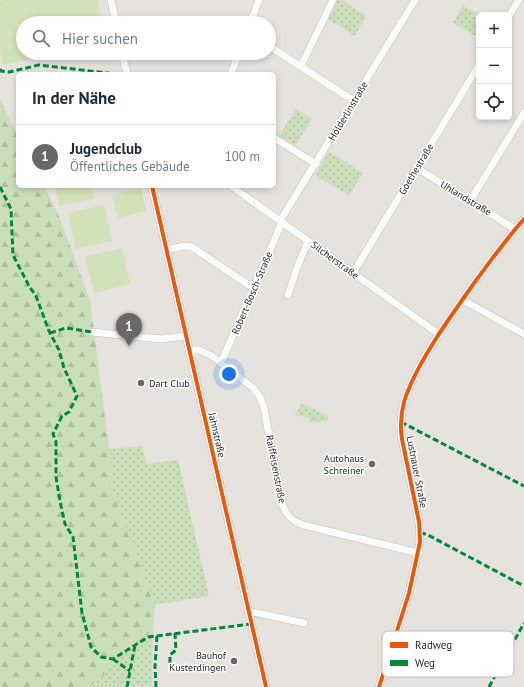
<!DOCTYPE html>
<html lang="de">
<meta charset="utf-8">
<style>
:root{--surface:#fff;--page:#f6f6f7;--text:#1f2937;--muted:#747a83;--line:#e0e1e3;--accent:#6a6867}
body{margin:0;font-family:"PT Sans",sans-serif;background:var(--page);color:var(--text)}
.controls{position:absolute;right:12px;top:12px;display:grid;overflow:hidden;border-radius:6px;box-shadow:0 2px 6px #0003}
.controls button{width:36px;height:36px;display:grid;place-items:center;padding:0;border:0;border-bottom:1px solid var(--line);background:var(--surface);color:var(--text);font:20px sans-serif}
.you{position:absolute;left:229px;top:374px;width:14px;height:14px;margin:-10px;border:3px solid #fff;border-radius:50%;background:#1a73e8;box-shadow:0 0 0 6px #1a73e833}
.badge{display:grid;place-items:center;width:26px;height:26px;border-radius:50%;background:var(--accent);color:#fff;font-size:13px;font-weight:700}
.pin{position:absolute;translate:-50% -33px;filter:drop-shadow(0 1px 2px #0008)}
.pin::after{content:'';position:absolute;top:21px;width:14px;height:12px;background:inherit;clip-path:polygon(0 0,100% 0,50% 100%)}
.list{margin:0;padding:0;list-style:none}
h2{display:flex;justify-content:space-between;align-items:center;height:52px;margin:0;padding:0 16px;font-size:17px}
h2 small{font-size:13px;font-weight:400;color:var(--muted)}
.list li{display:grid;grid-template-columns:26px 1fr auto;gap:12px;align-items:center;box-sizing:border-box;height:64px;padding:0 16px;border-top:1px solid var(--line)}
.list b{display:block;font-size:15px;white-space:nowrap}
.list p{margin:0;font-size:13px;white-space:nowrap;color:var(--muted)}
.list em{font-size:13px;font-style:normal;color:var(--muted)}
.icon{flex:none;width:22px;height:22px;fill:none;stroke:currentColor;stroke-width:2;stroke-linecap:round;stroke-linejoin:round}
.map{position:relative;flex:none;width:524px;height:687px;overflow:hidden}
.search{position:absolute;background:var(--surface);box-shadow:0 2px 6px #0003;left:16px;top:16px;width:260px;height:44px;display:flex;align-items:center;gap:10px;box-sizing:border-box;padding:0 14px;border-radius:22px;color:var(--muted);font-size:15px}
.panel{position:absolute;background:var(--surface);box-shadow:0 2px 6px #0003;left:16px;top:72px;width:260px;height:116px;border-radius:6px}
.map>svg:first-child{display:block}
.grass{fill:url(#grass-dots)}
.forest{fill:url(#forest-firs)}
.pitch{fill:#d3e1b8}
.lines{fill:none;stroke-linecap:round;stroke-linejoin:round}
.minor-casing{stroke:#c0bebf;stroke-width:8}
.minor{stroke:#fbfbfa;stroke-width:7}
.quiet{stroke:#00873e;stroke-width:3;stroke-dasharray:6 3;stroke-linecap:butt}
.cycleway-casing{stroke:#fff;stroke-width:6}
.cycleway{stroke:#e8590c;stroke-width:4}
.poi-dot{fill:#6a6867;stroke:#fff;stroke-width:1.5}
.labels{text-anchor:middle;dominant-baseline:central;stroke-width:3;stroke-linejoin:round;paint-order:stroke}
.street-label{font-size:10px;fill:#272727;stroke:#fff}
.poi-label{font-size:10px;fill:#272727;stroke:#fff;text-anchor:end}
.key{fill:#fff;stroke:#bebebe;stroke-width:1}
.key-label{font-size:11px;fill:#272727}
</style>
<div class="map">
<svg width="524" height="687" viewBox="0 0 524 687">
<defs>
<pattern id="grass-dots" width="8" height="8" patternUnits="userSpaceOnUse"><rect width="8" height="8" fill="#cadeba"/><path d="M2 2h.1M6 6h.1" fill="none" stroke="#aebea0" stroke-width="1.8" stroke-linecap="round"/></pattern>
<pattern id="forest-firs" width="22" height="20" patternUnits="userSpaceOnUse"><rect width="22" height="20" fill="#cadeba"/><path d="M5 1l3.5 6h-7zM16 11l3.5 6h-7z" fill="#aebea0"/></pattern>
</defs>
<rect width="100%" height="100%" fill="#e6e2de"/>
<path class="grass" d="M337,0H342L366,16L355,36L328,19Z
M463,6L481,15H479V38L453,23Z
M296,109L312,119L295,146L279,136Z
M329,152L363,173L349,195L315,175Z
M302,403L328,416V421L310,422L309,418L295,415Z
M142,446L146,464L178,460L209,596L155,605L112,490L109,449Z
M153,631L152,686L89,687L103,676L114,656Z"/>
<path class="forest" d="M0,100L18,135V186H44L59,216L90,300L109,449L112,490L155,605L153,631L114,656L103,676L89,687H0Z"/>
<path class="pitch" d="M7,0H97L102,23H23V53H57L3,65L0,49V1Z
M54,186H92L95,198L59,206Z
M141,188L146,211L118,218L112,195Z
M104,205L112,241L76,249L68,213Z
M122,248L130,284L94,293L85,257Z"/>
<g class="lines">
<defs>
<path id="minor" d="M111,0L116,23
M509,16L519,0
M250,23L259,0
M269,46L354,101
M122,53L127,74
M301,66L333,0
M231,74L239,53
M274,138L316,164
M417,168L515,229
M152,186L266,687
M231,186L440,335
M470,201L524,113
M280,221L415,0
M166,250L184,246L192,247L253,288
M353,273L479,65
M288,295L297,268L308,241
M463,300L524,334
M92,332L161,339L185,336
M189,350H199L212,356L253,388L260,397L264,408L282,504C286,515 292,521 303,525L419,553
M221,363L282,222
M248,611L304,623
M379,687L409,593L420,542L419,522L402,439C400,427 401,414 404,402C416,363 453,313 477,279C492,259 507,238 524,219"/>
</defs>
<use href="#minor" class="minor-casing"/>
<use href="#minor" class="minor"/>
<path class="quiet" d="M0,69L1,71L9,72L39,65L116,74
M0,187L11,209L13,255L29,286L36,296L49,331L59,350L64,368L77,396L69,412L62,416L53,434L56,442V477L60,501L65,524L73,537L82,613L91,647L101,657L113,659L148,637L251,624
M50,333L66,328L92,332
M401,422L524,486
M420,533L426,534L524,586
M113,659L130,671
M170,663V655L176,650L175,633
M127,687L135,645
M156,687L155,667L157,635
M489,687L524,623"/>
<defs>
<path id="cycleway" d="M152,186L266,687
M379,687L409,593L420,542L419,522L402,439C400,427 401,414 404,402C416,363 453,313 477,279C492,259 507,238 524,219"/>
</defs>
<use href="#cycleway" class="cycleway-casing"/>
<use href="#cycleway" class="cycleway"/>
</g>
<g class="poi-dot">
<circle cx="141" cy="383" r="4"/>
<circle cx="372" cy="464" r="4"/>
<circle cx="234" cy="661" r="4"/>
</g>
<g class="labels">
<g class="street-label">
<text transform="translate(348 111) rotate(-59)">Hölderlinstraße</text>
<text transform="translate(416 169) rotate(-59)">Goethestraße</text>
<text transform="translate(466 198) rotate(31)">Uhlandstraße</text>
<text transform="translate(335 260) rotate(36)">Silcherstraße</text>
<text transform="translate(252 293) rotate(-67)">Robert-Bosch-Straße</text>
<text transform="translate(217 435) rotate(77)">Jahnstraße</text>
<text transform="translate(276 469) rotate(79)">Raiffeisenstraße</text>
<text transform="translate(417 472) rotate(79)">Lustnauer Straße</text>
</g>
<g class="poi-label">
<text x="149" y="383" text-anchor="start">Dart Club</text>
<text x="364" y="458">Autohaus<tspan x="364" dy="12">Schreiner</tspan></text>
<text x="226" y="655">Bauhof<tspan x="226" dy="12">Kusterdingen</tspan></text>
</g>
</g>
<rect x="382" y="631" width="132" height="46" rx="6" class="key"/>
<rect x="390" y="642" width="18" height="6" fill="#e8590c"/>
<rect x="390" y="660" width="18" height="6" fill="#00873e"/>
<g class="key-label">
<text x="415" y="649">Radweg</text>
<text x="415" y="667">Weg</text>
</g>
</svg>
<div class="controls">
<button>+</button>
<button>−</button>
<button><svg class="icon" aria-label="locate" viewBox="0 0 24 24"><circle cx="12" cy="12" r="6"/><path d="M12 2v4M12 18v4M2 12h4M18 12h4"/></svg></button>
</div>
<div class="you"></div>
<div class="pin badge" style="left:129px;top:346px">1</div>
<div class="search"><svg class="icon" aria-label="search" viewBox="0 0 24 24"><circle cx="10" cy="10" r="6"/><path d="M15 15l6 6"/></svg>Hier suchen</div>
<section class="panel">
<h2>In der Nähe<small></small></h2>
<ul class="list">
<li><span class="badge">1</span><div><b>Jugendclub</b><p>Öffentliches Gebäude</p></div><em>100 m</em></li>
</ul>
</section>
</div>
